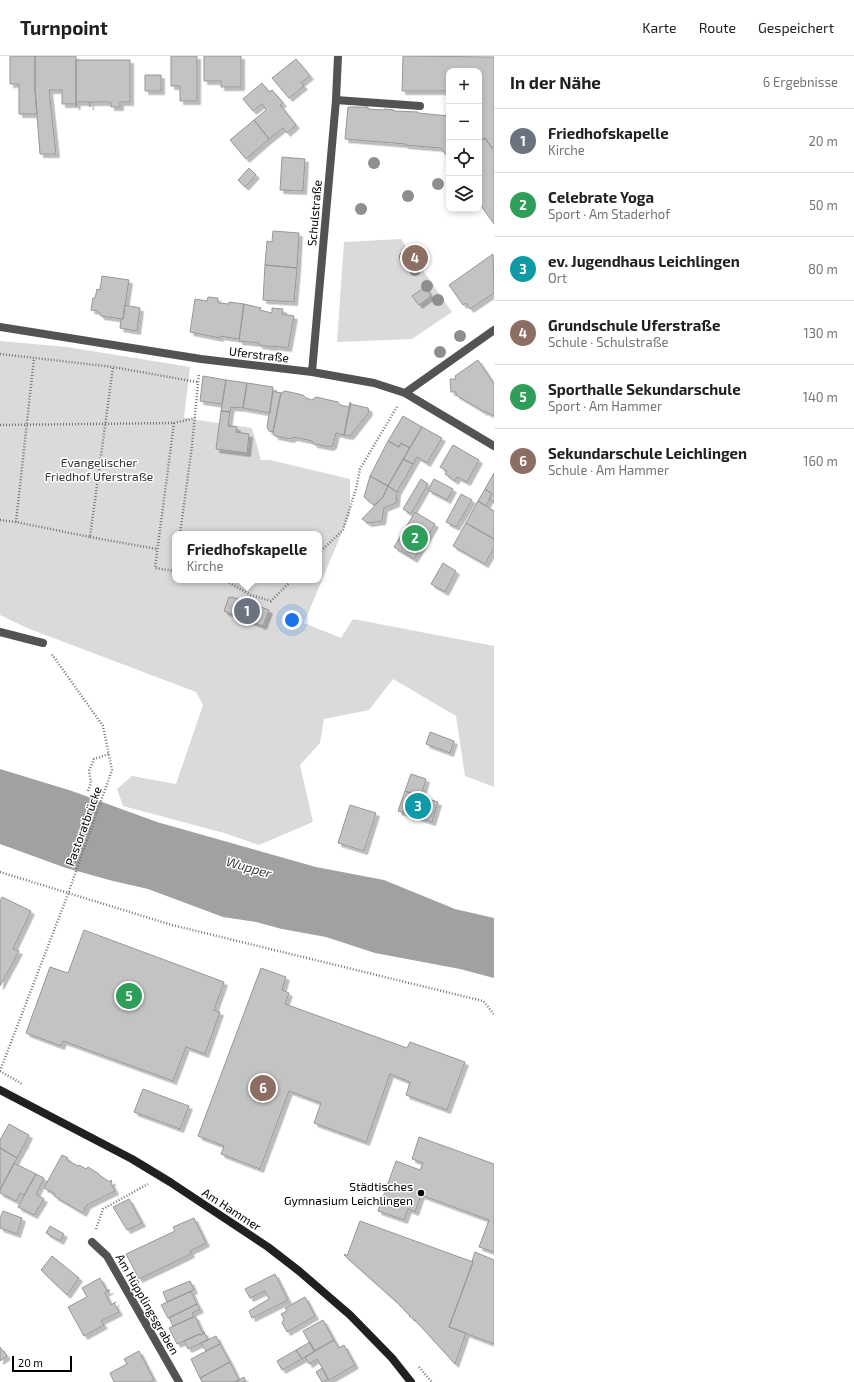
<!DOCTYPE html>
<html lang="de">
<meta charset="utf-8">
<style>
:root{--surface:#fff;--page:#f2f2f2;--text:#202124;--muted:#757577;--line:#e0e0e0;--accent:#000}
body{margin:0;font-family:"Exo 2",sans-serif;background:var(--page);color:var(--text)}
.controls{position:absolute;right:12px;top:12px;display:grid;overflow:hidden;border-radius:8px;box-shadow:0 2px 6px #0003}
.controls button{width:36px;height:36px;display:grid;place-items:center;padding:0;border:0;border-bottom:1px solid var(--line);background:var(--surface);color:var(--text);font:20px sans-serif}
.scale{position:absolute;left:12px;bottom:10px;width:60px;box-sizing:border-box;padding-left:4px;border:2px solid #000;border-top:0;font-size:11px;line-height:14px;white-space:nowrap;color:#000;-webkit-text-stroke:3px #fff;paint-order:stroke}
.you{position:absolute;left:292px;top:564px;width:14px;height:14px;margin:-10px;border:3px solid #fff;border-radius:50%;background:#1a73e8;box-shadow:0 0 0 6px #1a73e833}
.badge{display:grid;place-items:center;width:26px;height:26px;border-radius:50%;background:var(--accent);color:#fff;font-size:13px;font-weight:700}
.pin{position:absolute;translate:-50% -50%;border:2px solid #fff;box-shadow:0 1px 4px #0006}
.popup{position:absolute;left:172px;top:475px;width:150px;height:52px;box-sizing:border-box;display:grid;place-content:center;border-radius:8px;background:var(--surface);filter:drop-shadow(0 1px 3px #0005);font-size:13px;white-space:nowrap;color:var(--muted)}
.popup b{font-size:15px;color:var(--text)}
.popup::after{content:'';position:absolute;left:50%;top:100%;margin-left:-8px;border:8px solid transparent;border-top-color:var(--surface)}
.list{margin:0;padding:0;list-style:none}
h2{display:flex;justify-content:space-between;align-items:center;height:52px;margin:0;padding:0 16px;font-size:17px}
h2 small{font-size:13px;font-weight:400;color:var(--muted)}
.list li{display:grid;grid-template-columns:26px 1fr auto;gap:12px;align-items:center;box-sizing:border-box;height:64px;padding:0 16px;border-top:1px solid var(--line)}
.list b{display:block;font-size:15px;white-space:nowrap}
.list p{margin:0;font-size:13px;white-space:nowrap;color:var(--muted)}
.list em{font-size:13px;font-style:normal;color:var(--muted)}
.icon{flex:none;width:22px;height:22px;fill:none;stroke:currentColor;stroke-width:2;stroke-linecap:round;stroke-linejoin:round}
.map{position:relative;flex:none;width:494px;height:1326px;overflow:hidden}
header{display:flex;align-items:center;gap:24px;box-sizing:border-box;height:56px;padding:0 20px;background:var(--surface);border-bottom:1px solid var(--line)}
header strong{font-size:19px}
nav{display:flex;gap:22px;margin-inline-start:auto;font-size:14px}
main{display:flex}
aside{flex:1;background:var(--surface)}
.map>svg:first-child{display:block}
.green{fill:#dadada;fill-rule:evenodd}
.water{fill:#a1a1a1}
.building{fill:#c3c3c3;stroke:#979797;filter:url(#shadow)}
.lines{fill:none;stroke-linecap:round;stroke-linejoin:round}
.path{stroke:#757575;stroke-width:2.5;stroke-dasharray:1 2;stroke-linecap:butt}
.service{stroke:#535353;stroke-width:8}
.minor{stroke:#535353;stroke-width:8}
.secondary{stroke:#202020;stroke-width:8}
.tree{fill:#8e8e8e}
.poi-dot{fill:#000;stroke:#fff;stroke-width:1.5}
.labels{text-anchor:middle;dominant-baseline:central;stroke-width:3;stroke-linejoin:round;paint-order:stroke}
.street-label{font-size:12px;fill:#000;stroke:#fff}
.park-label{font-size:12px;fill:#313131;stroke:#fff}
.poi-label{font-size:12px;fill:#000;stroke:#fff;text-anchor:end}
.water-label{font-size:13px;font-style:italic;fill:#424242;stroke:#fff}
</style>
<header>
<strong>Turnpoint</strong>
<nav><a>Karte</a><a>Route</a><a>Gespeichert</a></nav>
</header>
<main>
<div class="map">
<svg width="494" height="1326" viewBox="0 0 494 1326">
<defs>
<filter id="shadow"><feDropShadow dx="3.5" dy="3.5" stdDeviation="0" flood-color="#0004"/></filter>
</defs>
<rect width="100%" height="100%" fill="#fff"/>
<path class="green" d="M401,183L452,256L412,283L337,286L344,186Z
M0,285L67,291L190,311L184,362L252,372L261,404H270L350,423V457L304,567L341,582L353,563L494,590V731L465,720L456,660L393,623L369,654L324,663L320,687L300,709L313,766L259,789L224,777L123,750L117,733L132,720L176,728L203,649L196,636L27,572L0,559ZM175,478H319V524H175Z"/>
<path class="water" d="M0,713L72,735L157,766L316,811L384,824L455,853L494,862V922L460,913L375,897L326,881L282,873L256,866L223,861L148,833L113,825L66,812L0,788Z"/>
<path class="building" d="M10,0H35V34L37,58H19V28H10Z
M35,0H76V48H62V34H49L56,98H40L35,34Z
M171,0H197V45H180V30H171Z
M204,0H241V31H221V25H204Z
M403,0L494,1V90L492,92L485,82L479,85V15H449V35H402Z
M296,3L310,20L301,27L304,30L289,42L272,22Z
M76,4H130V46H120V51H111V46H90V51L89,46H77L76,51Z
M145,19H161V35H145Z
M262,27L269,36L272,34L283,47L280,49L296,69L287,77L283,72L269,83L254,64L266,54L262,48L253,55L243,43Z
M348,51H368V53L384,54V53L394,54V55L418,56V57L449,60V103L441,92L405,89V88L345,83Z
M254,64L269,83L246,103L230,84Z
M485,82L494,95V168L479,147V85Z
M282,101L305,103L303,135L280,134Z
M249,112L256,119L245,131L238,124Z
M273,175L299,177L297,212L265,209L267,185L272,186Z
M493,198L494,237L470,253L466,247L463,249L449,229Z
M265,209L297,212L294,246L263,244Z
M102,220L129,224L123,263L101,260L98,255L91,254L93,242H95L97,233L100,234Z
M425,231L431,240L419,249L412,240Z
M208,241L218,242V247L229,248V246L244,248L239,283L220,280V282L190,276L195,243L207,245Z
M244,248L261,252L260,254L272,257V252L283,253L282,258L294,260L288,292L273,290V291L259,289V287L239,285Z
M125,249L140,252L137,275L120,272L121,263H123Z
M478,304L494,328V360L484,355L483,356V355L456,339V336H451L450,323H456L455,320Z
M203,320L226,324L222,348L200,345Z
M226,324L247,327L243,352L231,351L230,356L221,355Z
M247,327L273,331L270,357L243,352Z
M273,335L281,337L273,376L269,375L267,371Z
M285,335L303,339L306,342L312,344L316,341L338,346L340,349L349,351L350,346L351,347L344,379L336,377L333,389L330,391L314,388L312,385L294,381L291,383L275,380L273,376L281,337Z
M350,348L368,352L369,356L350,380L344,379Z
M221,355L230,356L228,370L237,371L236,376L249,378L247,397L216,393Z
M403,360L422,371L410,392L401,387L399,391L388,385Z
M422,371L442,382L427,407L417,401L413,408L403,403Z
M388,385L399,391L401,387L410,392L388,430L370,420Z
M453,389L479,404L467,426L457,421L455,425L445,418L447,415L440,411Z
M403,403L413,408L397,436L388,430Z
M494,417V446L489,443L492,438L485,433Z
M370,420L388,430L383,441L374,449L364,441Z
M421,423L428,428L411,458L403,453Z
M434,423L453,433L447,444L428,434Z
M388,430L397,436L396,447L384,452L382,465L368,467L362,463L383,441Z
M485,433L492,438L486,450L478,445Z
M461,438L472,444L456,471L446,466Z
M478,445L494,455V483L466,467Z
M415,456L435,468L414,503L394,491Z
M466,467L494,483V492L485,508L453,490Z
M443,507L456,515L445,536L431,528Z
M229,541L232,542V541L269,554L263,570L224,555Z
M430,676L454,685L450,697L426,688Z
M411,718L426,723L421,740L405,735Z
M405,735L438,746L432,766L398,755Z
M350,749L376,757L364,795L338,787Z
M2,841L31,855L13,893L19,895L0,930V845Z
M84,874L224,926L214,954L220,956L205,998L186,991L173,1025L63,985L61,990L26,977L50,911L68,917Z
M261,912L286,921L282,934L289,937L285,948L407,992L410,986L465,1006L447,1054L406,1039L410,1026L390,1018L366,1086L314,1067L321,1047L289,1035L260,1113L221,1098L224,1090L198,1080Z
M143,1033L189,1050L180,1073L134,1056Z
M9,1068L29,1079L25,1087V1089H24L17,1102L0,1092V1084Z
M419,1081L494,1108V1196L479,1191L489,1164L421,1139L415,1156L408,1153L404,1164L378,1155L396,1105L420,1114L423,1107L412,1103Z
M0,1092L17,1102L0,1134Z
M62,1099L68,1102L67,1104L78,1110L79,1109L86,1113L88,1111L99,1118V1119L110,1126L111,1124L112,1125L111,1127L115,1135L87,1149L83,1157L54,1140L55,1138L44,1132Z
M14,1107L36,1118L24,1139L20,1137L16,1145L0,1137V1134Z
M36,1118L44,1122L36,1138L44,1143L34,1159L18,1151Z
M129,1143L142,1167L127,1174L113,1151Z
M3,1155L22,1162L17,1178L0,1172V1162Z
M194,1162L206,1187L190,1195L191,1198L185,1201L139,1223L126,1198L175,1175L173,1171Z
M360,1165L473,1206L449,1271L466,1277L455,1308L415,1264L414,1265L415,1264L409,1260L410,1259L405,1255L401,1250H400V1249L344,1199L345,1198L347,1200Z
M50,1170L64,1178L60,1185L46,1177Z
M475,1196L494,1204V1288L449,1271L473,1206L472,1205Z
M52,1200L79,1222L67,1239L41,1214Z
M275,1218L288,1244L252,1262L249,1255L269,1243L265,1235L250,1242L245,1233Z
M100,1222L107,1235L110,1234L105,1237L111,1249L116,1246L114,1247L119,1256L101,1265L104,1269L84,1280L68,1251L87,1241L82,1232Z
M190,1225L194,1234L167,1246L163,1236Z
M191,1235L197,1248L168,1262L161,1249Z
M305,1241L315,1260L287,1276L282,1267L284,1263L281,1258L287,1255L285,1252Z
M197,1248L200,1253L192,1257L194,1261L173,1270L169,1262Z
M195,1260L203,1278L201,1279L200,1278L177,1288L169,1272Z
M323,1264L334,1284L314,1295L303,1275Z
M203,1276H204L208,1284L188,1293L184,1285L200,1278L201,1279L203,1278Z
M216,1280L220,1288L206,1295L201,1287Z
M334,1284L339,1292L344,1289L355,1309L329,1324L317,1303L309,1308L305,1301Z
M310,1286L315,1295L302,1303L296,1294Z
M220,1288L230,1306L200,1322L191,1303Z
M0,1291L7,1300L0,1305Z
M296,1294L302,1303L282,1314L277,1305Z
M139,1295L154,1324L150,1326H114L110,1317L127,1308L124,1303Z
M230,1306L239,1324L234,1326H202L200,1322Z
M322,1312L328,1323L323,1326H322L316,1316Z
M244,1321L246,1326H234L239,1324Z"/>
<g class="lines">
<path class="path" d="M0,298L113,311L197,326
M174,367L155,512L175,515
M0,369L174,367L195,362
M0,464L16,466L90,481L113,311
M16,466L34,302
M180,478L192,390L199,317
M90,481L157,493
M319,497L343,474L356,433L360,413L398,349
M224,524L251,539L271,545L292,524
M88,735L91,727L89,715L94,703L109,698
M0,816L172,869L483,945L494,958
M0,1015L22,1028
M0,1015L68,838L112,714L103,670L51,597
M96,1173L103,1153L148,1128
M419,1311L432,1326"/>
<path class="service" d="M336,44L420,50
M0,576L43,587"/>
<path class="minor" d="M0,271L201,303L312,316L374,327L405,337L494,390
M312,316L336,44L338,0
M405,337L494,274
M92,1186L107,1200L179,1326"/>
<path class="secondary" d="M0,1034L132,1103L170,1126L268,1191L299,1215L350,1259L392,1302L411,1326"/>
</g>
<g class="tree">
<circle cx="374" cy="107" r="6"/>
<circle cx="438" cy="128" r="6"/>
<circle cx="408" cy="140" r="6"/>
<circle cx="361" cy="153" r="6"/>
<circle cx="405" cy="201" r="6"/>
<circle cx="415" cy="214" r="6"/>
<circle cx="427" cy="230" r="6"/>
<circle cx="438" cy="244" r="6"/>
<circle cx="460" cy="280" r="6"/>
<circle cx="440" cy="296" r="6"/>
</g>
<circle class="poi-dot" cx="421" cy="1137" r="4"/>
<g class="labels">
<g class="street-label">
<text transform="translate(314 157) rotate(-85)">Schulstraße</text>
<text transform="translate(259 298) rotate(7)">Uferstraße</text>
<text transform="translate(83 770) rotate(-70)">Pastoratbrücke</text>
<text transform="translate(232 1153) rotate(33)">Am Hammer</text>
<text transform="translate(148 1248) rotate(60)">Am Hüpplingsgraben</text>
</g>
<g class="park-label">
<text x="99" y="406">Evangelischer<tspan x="99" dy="14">Friedhof Uferstraße</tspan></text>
</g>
<g class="poi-label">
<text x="413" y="1130">Städtisches<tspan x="413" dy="14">Gymnasium Leichlingen</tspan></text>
</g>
<g class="water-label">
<text transform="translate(249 811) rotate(16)">Wupper</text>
</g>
</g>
</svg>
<div class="controls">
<button>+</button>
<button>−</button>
<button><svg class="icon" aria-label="locate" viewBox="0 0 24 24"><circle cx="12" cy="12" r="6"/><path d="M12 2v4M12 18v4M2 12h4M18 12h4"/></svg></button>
<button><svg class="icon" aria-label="layers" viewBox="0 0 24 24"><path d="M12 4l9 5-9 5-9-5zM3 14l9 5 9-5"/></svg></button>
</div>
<div class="scale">20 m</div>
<div class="you"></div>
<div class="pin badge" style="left:247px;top:555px;background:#6b7280">1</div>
<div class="popup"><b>Friedhofskapelle</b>Kirche</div>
<div class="pin badge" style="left:415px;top:482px;background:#2e9e5b">2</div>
<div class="pin badge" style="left:418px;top:750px;background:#0f9aa8">3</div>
<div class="pin badge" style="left:415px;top:202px;background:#8d6e63">4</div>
<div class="pin badge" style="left:129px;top:940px;background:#2e9e5b">5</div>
<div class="pin badge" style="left:263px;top:1032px;background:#8d6e63">6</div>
</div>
<aside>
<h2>In der Nähe<small>6 Ergebnisse</small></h2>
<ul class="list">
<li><span class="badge" style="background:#6b7280">1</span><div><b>Friedhofskapelle</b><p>Kirche</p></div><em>20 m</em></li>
<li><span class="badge" style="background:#2e9e5b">2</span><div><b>Celebrate Yoga</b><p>Sport · Am Staderhof</p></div><em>50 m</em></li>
<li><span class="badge" style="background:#0f9aa8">3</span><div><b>ev. Jugendhaus Leichlingen</b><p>Ort</p></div><em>80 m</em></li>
<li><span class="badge" style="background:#8d6e63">4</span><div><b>Grundschule Uferstraße</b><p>Schule · Schulstraße</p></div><em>130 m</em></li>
<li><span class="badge" style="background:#2e9e5b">5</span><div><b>Sporthalle Sekundarschule</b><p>Sport · Am Hammer</p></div><em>140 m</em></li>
<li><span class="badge" style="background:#8d6e63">6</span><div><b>Sekundarschule Leichlingen</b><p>Schule · Am Hammer</p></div><em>160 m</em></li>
</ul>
</aside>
</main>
